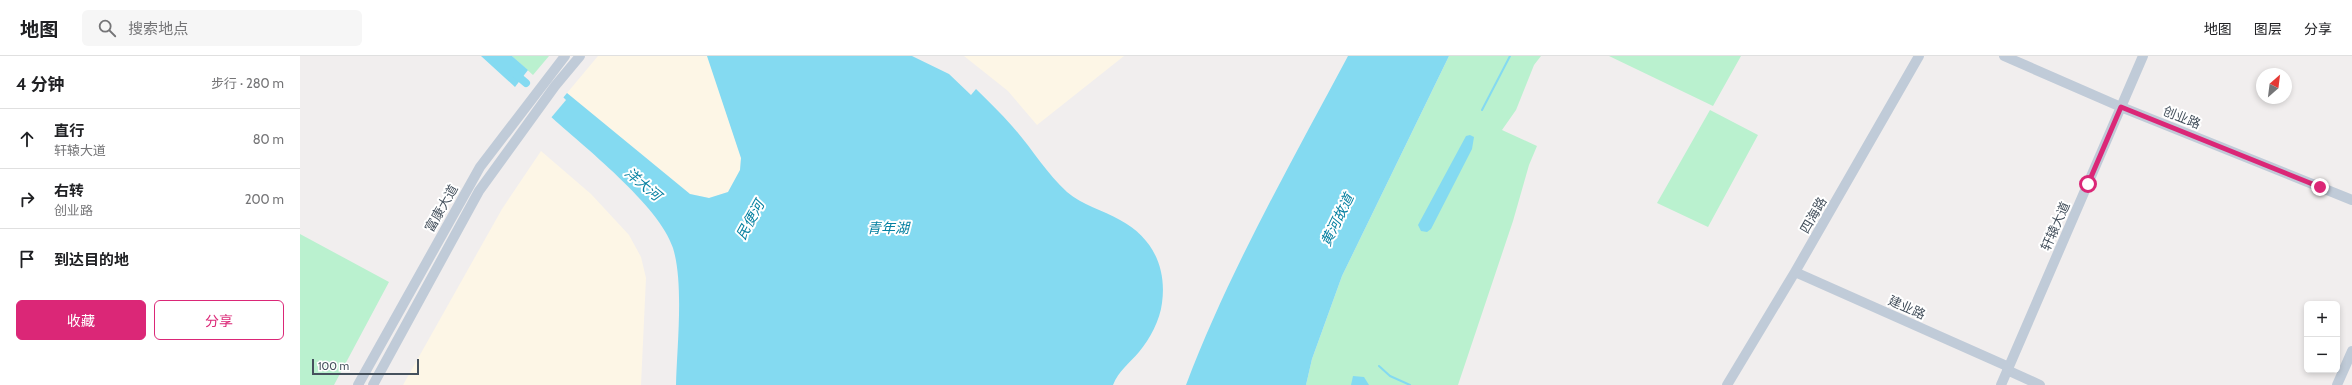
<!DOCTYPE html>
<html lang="zh">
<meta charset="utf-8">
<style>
:root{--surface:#fff;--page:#f6f6f6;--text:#202124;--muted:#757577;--line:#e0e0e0;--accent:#db2777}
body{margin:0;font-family:Cabin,"Noto Sans SC",sans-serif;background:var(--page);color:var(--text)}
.controls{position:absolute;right:12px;bottom:12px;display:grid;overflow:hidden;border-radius:6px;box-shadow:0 2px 6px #0003}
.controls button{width:36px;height:36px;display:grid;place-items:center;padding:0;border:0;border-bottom:1px solid var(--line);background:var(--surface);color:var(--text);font:20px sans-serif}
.compass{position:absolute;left:1956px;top:12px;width:36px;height:36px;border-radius:50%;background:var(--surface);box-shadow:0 2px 6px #0003;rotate:28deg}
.scale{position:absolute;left:12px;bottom:10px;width:107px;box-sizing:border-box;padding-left:4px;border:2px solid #45515d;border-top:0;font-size:11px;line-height:14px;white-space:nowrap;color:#45515d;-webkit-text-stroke:3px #fff;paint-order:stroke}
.stop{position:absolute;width:12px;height:12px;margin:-9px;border:3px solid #db2777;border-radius:50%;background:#fff}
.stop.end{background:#db2777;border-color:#fff;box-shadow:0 1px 4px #0008}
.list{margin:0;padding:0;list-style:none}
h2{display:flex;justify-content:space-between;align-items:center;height:52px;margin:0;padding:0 16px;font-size:17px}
h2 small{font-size:13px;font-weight:400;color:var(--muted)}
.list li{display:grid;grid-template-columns:26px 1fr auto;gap:12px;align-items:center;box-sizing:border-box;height:60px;padding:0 16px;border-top:1px solid var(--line)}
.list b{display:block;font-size:15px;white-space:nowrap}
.list p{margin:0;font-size:13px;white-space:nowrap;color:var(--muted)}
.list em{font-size:13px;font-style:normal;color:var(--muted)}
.actions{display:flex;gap:8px;padding:12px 16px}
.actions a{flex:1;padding:9px 0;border:1px solid var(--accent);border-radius:6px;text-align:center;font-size:14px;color:var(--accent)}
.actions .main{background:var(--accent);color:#fff}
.icon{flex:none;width:22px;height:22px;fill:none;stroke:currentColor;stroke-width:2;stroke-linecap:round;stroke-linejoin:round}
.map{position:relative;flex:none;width:2052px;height:329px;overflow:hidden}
header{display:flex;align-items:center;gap:24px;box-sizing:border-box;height:56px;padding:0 20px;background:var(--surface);border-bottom:1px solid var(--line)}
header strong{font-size:19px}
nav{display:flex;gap:22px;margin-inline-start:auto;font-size:14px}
.search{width:280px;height:36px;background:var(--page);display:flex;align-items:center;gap:10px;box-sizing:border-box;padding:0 14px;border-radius:6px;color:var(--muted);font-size:15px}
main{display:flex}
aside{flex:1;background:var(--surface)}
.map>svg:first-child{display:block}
.commercial{fill:#fdf6e6}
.green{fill:#baf1cf}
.water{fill:#84daf1}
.pier{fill:#f1eeee}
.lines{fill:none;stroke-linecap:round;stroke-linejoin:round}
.stream{stroke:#84daf1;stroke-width:2}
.canal{stroke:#84daf1;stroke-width:8}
.secondary{stroke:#c0cbd8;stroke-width:10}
.route{stroke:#db2777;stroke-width:5}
.labels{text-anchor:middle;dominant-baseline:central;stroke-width:4;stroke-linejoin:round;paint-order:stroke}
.street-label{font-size:13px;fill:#45515d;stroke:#fff}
.water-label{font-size:14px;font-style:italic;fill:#0580a1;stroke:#fff}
</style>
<header>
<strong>地图</strong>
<div class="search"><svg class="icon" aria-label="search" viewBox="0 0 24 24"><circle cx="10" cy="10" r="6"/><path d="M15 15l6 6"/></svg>搜索地点</div>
<nav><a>地图</a><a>图层</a><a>分享</a></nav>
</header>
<main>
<aside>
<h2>4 分钟<small>步行 · 280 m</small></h2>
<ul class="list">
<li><svg class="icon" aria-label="ahead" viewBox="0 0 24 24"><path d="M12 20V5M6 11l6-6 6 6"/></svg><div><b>直行</b><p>轩辕大道</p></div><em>80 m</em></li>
<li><svg class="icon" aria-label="right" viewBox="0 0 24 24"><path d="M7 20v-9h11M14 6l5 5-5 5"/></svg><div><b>右转</b><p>创业路</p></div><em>200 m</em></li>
<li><svg class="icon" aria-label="arrive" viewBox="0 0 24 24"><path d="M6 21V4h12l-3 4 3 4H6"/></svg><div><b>到达目的地</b></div></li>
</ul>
<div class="actions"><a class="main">收藏</a><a>分享</a></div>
</aside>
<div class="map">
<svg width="2052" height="329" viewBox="0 0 2052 329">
<rect width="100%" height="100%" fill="#f1eeee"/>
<path class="commercial" d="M298,0H408L441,102L440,114L428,136L409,142L390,138L267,37Z
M664,0H824L737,69L708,35Z
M241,95L291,138L329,179L341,201L346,222L341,329H103L202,153Z"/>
<path class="green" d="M212,0H249L233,19Z
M1149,0H1241L1234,9L1216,54L1202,74L1237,90L1229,109L1213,165L1158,329H1006L1012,303L1042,220Z
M1309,0H1441L1413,50Z
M1410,54L1458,79L1408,171L1357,147Z
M0,178L89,226L34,329H0Z"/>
<path class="water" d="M181,0H212L228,14L215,31Z
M407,0H612L649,18L671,39L676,33C688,45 701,57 712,70C731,91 746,117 767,136C782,149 803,154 820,164C852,181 867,211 862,247C860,264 850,283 839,296C829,308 819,314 813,329H376C377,290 384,228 373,192C360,150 283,90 249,59L267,37L390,138L409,142L428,136L440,114L441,102Z
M1048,0H1149L1042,220L1012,303L1006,329H886C929,215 991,107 1048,0Z
M1170,79L1174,81L1172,93L1131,173L1127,176L1121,175L1118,169L1166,80Z
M1053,320L1064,321L1069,329H1051Z"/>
<path class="pier" d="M262,40L266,44L250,63L248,58Z"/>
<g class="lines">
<path class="stream" d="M1182,54L1210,0
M1079,310L1090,320L1110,329"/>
<path class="canal" d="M213,16L226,27"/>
<path class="secondary" d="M1704,0L1821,51L2052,144
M1495,216L1709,311
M1707,314L1740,329
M58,329L180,111L265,0
M73,329L179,135L255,30L280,0
M1427,329L1495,216L1619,0
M1701,329L1843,0
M2037,329L2052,295"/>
</g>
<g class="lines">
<path class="route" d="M1788,128L1821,51L2020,131"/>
</g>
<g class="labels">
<g class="street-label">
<text transform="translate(1882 61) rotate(22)">创业路</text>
<text transform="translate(141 152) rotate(-60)">富康大道</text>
<text transform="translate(1513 159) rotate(-60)">四海路</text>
<text transform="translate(1755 170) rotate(-66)">轩辕大道</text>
<text transform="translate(1607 251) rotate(24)">建业路</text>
</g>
<g class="water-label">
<text transform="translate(343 128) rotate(40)">洋大河</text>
<text transform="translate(450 164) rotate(-61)">民便河</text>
<text transform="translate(1037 164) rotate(-64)">黄河故道</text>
<text x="588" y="172">青年湖</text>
</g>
</g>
</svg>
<div class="controls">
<button>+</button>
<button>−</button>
</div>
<svg class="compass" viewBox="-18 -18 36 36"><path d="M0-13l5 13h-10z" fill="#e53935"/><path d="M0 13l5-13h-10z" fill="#757577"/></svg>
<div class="scale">100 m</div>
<div class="stop" style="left:1788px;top:128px"></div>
<div class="stop end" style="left:2020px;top:131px"></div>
</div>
</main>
